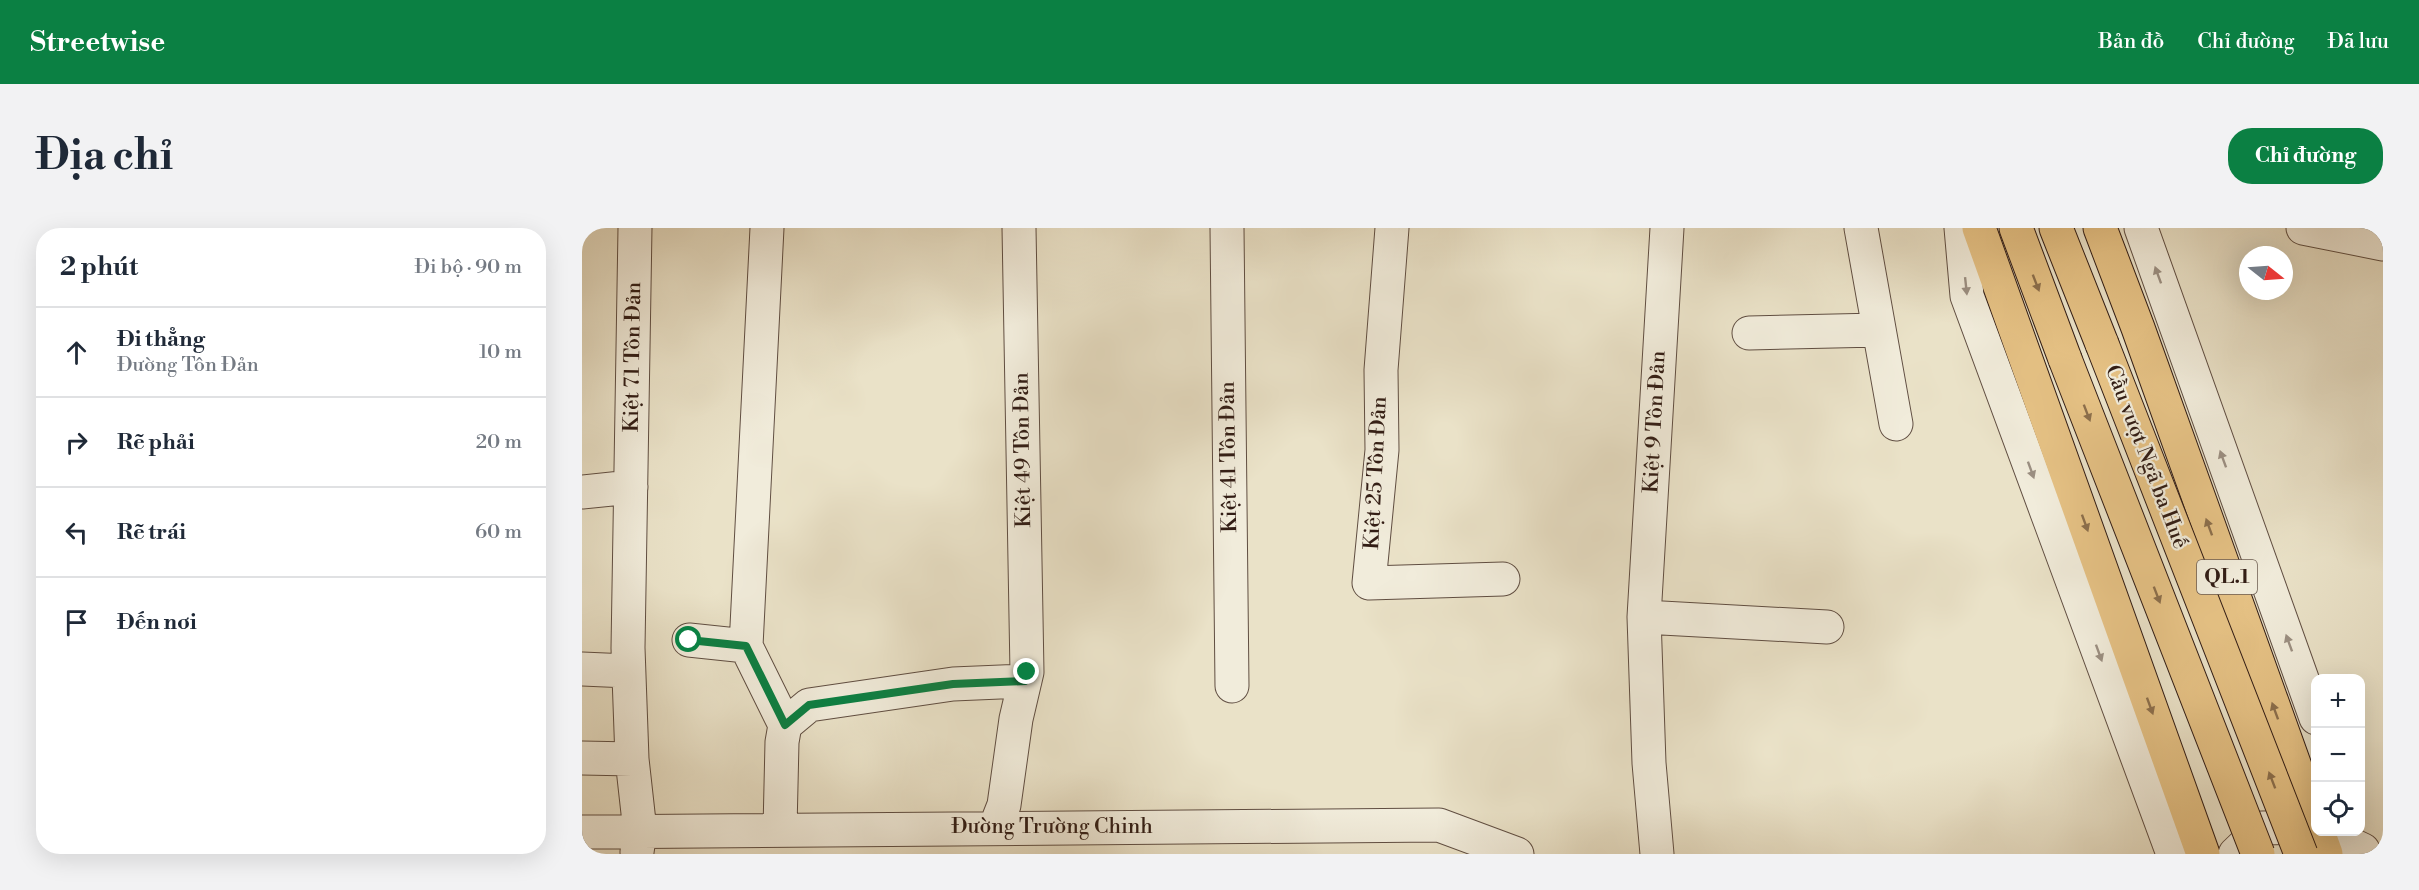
<!DOCTYPE html>
<html lang="vi">
<meta charset="utf-8">
<style>
:root{--surface:#fff;--page:#f2f2f3;--text:#1f2937;--muted:#747a83;--line:#e0e1e3;--accent:#0b8043}
body{margin:0;font-family:"Libre Bodoni",serif;background:var(--page);color:var(--text)}
.controls{position:absolute;right:18px;bottom:18px;display:grid;overflow:hidden;border-radius:12px;box-shadow:0 6px 24px #0002}
.controls button{width:54px;height:54px;display:grid;place-items:center;padding:0;border:0;border-bottom:2px solid var(--line);background:var(--surface);color:var(--text);font:30px sans-serif}
.compass{position:absolute;left:1657px;top:18px;width:54px;height:54px;border-radius:50%;background:var(--surface);box-shadow:0 6px 24px #0002;rotate:107deg}
.stop{position:absolute;width:18px;height:18px;margin:-14px;border:4px solid #0b8043;border-radius:50%;background:#fff}
.stop.end{background:#0b8043;border-color:#fff;box-shadow:0 2px 6px #0008}
.list{margin:0;padding:0;list-style:none}
h2{display:flex;justify-content:space-between;align-items:center;height:78px;margin:0;padding:0 24px;font-size:26px}
h2 small{font-size:20px;font-weight:400;color:var(--muted)}
.list li{display:grid;grid-template-columns:39px 1fr auto;gap:18px;align-items:center;box-sizing:border-box;height:90px;padding:0 24px;border-top:2px solid var(--line)}
.list b{display:block;font-size:22px;white-space:nowrap}
.list p{margin:0;font-size:20px;white-space:nowrap;color:var(--muted)}
.list em{font-size:20px;font-style:normal;color:var(--muted)}
.icon{flex:none;width:33px;height:33px;fill:none;stroke:currentColor;stroke-width:2;stroke-linecap:round;stroke-linejoin:round}
.map{position:relative;flex:none;width:1801px;height:626px;overflow:hidden;border-radius:24px}
header{display:flex;align-items:center;gap:36px;box-sizing:border-box;height:84px;padding:0 30px;background:var(--accent);color:#fff}
header strong{font-size:28px}
nav{display:flex;gap:33px;margin-inline-start:auto;font-size:21px}
.intro{display:flex;align-items:center;justify-content:space-between;box-sizing:border-box;height:144px;padding:0 36px}
h1{margin:0;font-size:42px}
.button{padding:15px 27px;border-radius:24px;background:var(--accent);color:#fff;font-size:21px;font-weight:700}
main{display:flex;gap:36px;padding:0 36px}
aside{flex:1;background:var(--surface);border-radius:24px;box-shadow:0 6px 24px #0002}
.map>svg:first-child{display:block}
.lines{fill:none;stroke-linecap:round;stroke-linejoin:round}
.minor-casing{stroke:#604e42;stroke-width:35}
.major-casing{stroke:#321d15;stroke-width:35}
.highway-casing{stroke:#321d15;stroke-width:35}
.minor{stroke:#f1ecdb;stroke-width:33}
.major{stroke:#e5c184;stroke-width:33}
.highway{stroke:#e5c184;stroke-width:33}
.major-bridge-casing{stroke:#321d15;stroke-width:35;stroke-linecap:butt}
.major-bridge{stroke:#e5c184;stroke-width:33}
.oneway{fill:#9b8f82}
.oneway2{fill:#8c6f4c}
.route{stroke:#0b8043;stroke-width:8}
.labels{text-anchor:middle;dominant-baseline:central;stroke-width:4.5;stroke-linejoin:round;paint-order:stroke}
.shield{fill:#f1ecdb;stroke:#6b5b50;stroke-width:1.5}
.shield-label{font-size:20px;font-weight:bold;fill:#321d15}
.street-label{font-size:21px;fill:#321d15;stroke:#f1ecdb}
</style>
<header>
<strong>Streetwise</strong>
<nav><a>Bản đồ</a><a>Chỉ đường</a><a>Đã lưu</a></nav>
</header>
<div class="intro"><h1>Địa chỉ</h1><a class="button">Chỉ đường</a></div>
<main>
<aside>
<h2>2 phút<small>Đi bộ · 90 m</small></h2>
<ul class="list">
<li><svg class="icon" aria-label="ahead" viewBox="0 0 24 24"><path d="M12 20V5M6 11l6-6 6 6"/></svg><div><b>Đi thẳng</b><p>Đường Tôn Đản</p></div><em>10 m</em></li>
<li><svg class="icon" aria-label="right" viewBox="0 0 24 24"><path d="M7 20v-9h11M14 6l5 5-5 5"/></svg><div><b>Rẽ phải</b></div><em>20 m</em></li>
<li><svg class="icon" aria-label="left" viewBox="0 0 24 24"><path d="M17 20v-9H6M10 6l-5 5 5 5"/></svg><div><b>Rẽ trái</b></div><em>60 m</em></li>
<li><svg class="icon" aria-label="arrive" viewBox="0 0 24 24"><path d="M6 21V4h12l-3 4 3 4H6"/></svg><div><b>Đến nơi</b></div></li>
</ul>
</aside>
<div class="map">
<svg width="1801" height="626" viewBox="0 0 1801 626">
<rect width="100%" height="100%" fill="#eae2c8"/>
<filter id="stains"><feTurbulence type="fractalNoise" baseFrequency=".00333" numOctaves="4"/><feColorMatrix values="0 0 0 0 .2 0 0 0 0 .09 0 0 0 0 .02 0 0 0 .5 -.17"/></filter>
<radialGradient id="worn" r=".72"><stop offset=".6" stop-color="#630" stop-opacity="0"/><stop offset="1" stop-color="#630" stop-opacity=".3"/></radialGradient>
<g class="lines">
<defs>
<path id="minor" d="M53,0L46,420L50,531L58,603L55,624
M185,0L164,418L203,497
M645,0L650,458
M810,0L799,142L800,222L787,355L921,351
M1279,0L1314,196
M1379,0L1385,68L1591,626
M1559,0L1734,490
M1721,0L1801,16
M1167,105L1297,102
M0,264L49,259
M1062,389L1245,399
M107,412L164,418
M0,441L46,443
M0,530L50,531
M413,600L422,577L434,491L445,444L437,0
M198,601L200,514L203,497L227,477L371,456L443,453
M0,604L857,597L935,626
M1743,604L1781,622
M1075,626L1067,535L1062,389L1085,0
M1653,626L1680,600L1734,599"/>
<path id="major" d="M1434,0L1483,131
M1474,0L1520,116"/>
<path id="highway" d="M1397,0L1621,626
M1518,0L1556,100L1734,597
M1736,604L1744,626"/>
</defs>
<use href="#minor" class="minor-casing"/>
<use href="#major" class="major-casing"/>
<use href="#highway" class="highway-casing"/>
<use href="#minor" class="minor"/>
<use href="#major" class="major"/>
<use href="#highway" class="highway"/>
<defs>
<path id="major-bridge" d="M1520,116L1719,626
M1483,131L1676,626"/>
</defs>
<use href="#major-bridge" class="major-bridge-casing"/>
<use href="#major-bridge" class="major-bridge"/>
</g>
<defs><path id="oneway-solid" d="M-6-.8H1V-3.2L6.5 0L1 3.2V.8H-6Z" transform="scale(1.5)"/></defs>
<g class="oneway">
<use href="#oneway-solid" transform="translate(1576 47) rotate(-110)"/>
<use href="#oneway-solid" transform="translate(1384 58) rotate(84)"/>
<use href="#oneway-solid" transform="translate(1641 231) rotate(-110)"/>
<use href="#oneway-solid" transform="translate(1449 242) rotate(70)"/>
<use href="#oneway-solid" transform="translate(1707 415) rotate(-110)"/>
<use href="#oneway-solid" transform="translate(1517 425) rotate(70)"/>
</g>
<g class="oneway2">
<use href="#oneway-solid" transform="translate(1454 55) rotate(69)"/>
<use href="#oneway-solid" transform="translate(1505 185) rotate(69)"/>
<use href="#oneway-solid" transform="translate(1503 295) rotate(70)"/>
<use href="#oneway-solid" transform="translate(1627 299) rotate(-110)"/>
<use href="#oneway-solid" transform="translate(1575 367) rotate(69)"/>
<use href="#oneway-solid" transform="translate(1568 478) rotate(70)"/>
<use href="#oneway-solid" transform="translate(1693 483) rotate(-110)"/>
<use href="#oneway-solid" transform="translate(1690 552) rotate(-111)"/>
</g>
<g class="lines">
<path class="route" d="M107,412L164,418L203,497L227,477L371,456L443,453L445,444"/>
</g>
<g class="labels">
<rect class="shield" x="1615" y="332" width="60" height="34" rx="4.5"/>
<g class="shield-label">
<text x="1645" y="349">QL.1</text>
</g>
<g class="street-label">
<text transform="translate(51 129) rotate(-89)">Kiệt 71 Tôn Đản</text>
<text transform="translate(1073 194) rotate(-87)">Kiệt 9 Tôn Đản</text>
<text transform="translate(441 222) rotate(-91)">Kiệt 49 Tôn Đản</text>
<text transform="translate(647 229) rotate(-91)">Kiệt 41 Tôn Đản</text>
<text transform="translate(1564 229) rotate(69)">Cầu vượt Ngã ba Huế</text>
<text transform="translate(794 245) rotate(-87)">Kiệt 25 Tôn Đản</text>
<text x="470" y="599">Đường Trường Chinh</text>
</g>
</g>
<rect width="100%" height="100%" filter="url(#stains)"/>
<rect width="100%" height="100%" fill="url(#worn)"/>
</svg>
<div class="controls">
<button>+</button>
<button>−</button>
<button><svg class="icon" aria-label="locate" viewBox="0 0 24 24"><circle cx="12" cy="12" r="6"/><path d="M12 2v4M12 18v4M2 12h4M18 12h4"/></svg></button>
</div>
<svg class="compass" viewBox="-18 -18 36 36"><path d="M0-13l5 13h-10z" fill="#e53935"/><path d="M0 13l5-13h-10z" fill="#747a83"/></svg>
<div class="stop" style="left:107px;top:412px"></div>
<div class="stop end" style="left:445px;top:444px"></div>
</div>
</main>
